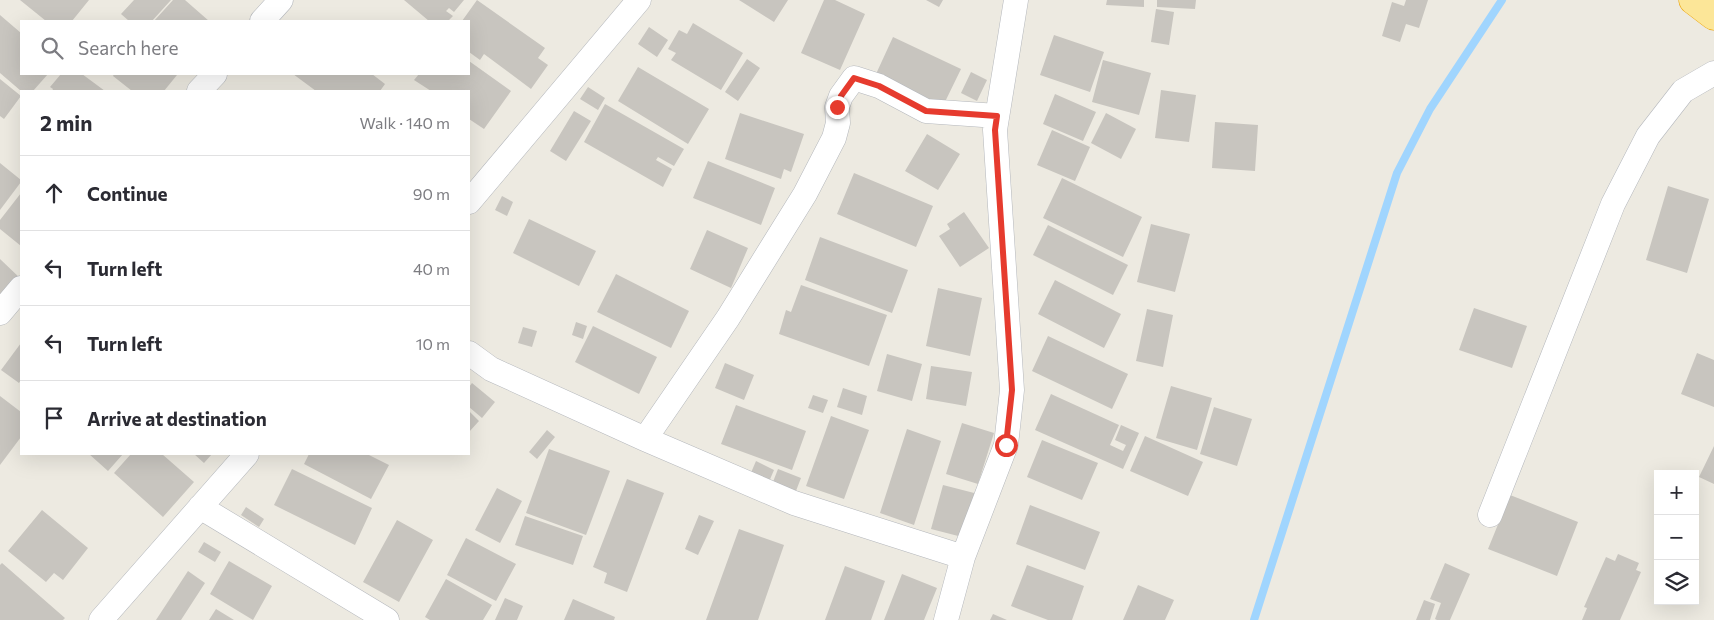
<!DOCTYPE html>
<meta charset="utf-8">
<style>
:root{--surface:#fff;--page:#f7f7f7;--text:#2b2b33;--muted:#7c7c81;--line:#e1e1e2}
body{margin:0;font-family:Commissioner,sans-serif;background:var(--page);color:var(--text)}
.controls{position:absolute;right:15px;bottom:15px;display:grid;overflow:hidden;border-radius:0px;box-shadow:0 5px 20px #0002}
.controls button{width:45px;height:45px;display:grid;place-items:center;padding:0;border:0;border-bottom:1px solid var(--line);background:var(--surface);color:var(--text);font:25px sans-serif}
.stop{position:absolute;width:15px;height:15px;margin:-11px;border:4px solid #e63b2e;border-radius:50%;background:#fff}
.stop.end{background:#e63b2e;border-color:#fff;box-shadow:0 1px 5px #0008}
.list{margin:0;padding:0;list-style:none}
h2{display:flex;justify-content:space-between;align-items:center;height:65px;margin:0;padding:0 20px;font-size:21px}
h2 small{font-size:16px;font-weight:400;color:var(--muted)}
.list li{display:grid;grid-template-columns:32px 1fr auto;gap:15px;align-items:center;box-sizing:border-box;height:75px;padding:0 20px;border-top:1px solid var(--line)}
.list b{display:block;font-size:19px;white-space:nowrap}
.list em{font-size:16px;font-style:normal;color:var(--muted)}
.icon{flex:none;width:28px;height:28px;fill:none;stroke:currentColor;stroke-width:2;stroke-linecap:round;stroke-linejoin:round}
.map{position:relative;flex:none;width:1714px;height:620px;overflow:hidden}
.search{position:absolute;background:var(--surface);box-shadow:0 5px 20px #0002;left:20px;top:20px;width:450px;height:55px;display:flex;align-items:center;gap:12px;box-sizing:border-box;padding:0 18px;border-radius:0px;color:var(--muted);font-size:19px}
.panel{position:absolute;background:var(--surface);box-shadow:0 5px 20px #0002;left:20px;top:90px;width:450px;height:365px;border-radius:0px}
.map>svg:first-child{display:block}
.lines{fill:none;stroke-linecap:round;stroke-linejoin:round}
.stream{stroke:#a0d5fe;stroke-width:8}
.building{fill:#c8c5bf}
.minor-casing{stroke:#b4b7bc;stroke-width:25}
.trunk-casing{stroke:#eba103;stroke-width:29}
.minor{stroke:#fff;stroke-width:24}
.trunk{stroke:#fce698;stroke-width:28}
.route{stroke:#e63b2e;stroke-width:6}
</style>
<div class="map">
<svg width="1714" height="620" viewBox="0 0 1714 620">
<rect width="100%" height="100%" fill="#edeae1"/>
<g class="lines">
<path class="stream" d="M1254,620L1397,173L1430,109L1502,0"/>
</g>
<path class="building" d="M20,0H89L72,21H46Z
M134,0H171L152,21H129L121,14Z
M173,0H185L209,21H154Z
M404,0H464L454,12L449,8L446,11L453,16L448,21H429Z
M477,0L545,48L538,58L548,65L531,89L484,54L480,60L469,52V21H462Z
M739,0H788L774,22Z
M824,0H835L865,14L840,70L801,53Z
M926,0H943L939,7Z
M1107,0H1144V7L1106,5Z
M1157,0H1196L1195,9L1157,7Z
M1406,0H1428L1419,28L1406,24L1400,42L1382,36L1392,2L1404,6Z
M1156,9L1174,12L1169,45L1151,42Z
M0,15L21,33V74H48L33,91H21L0,73Z
M693,23L743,53L721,90L671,60L676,53L668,49L679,30L687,34Z
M649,27L668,40L657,57L638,44Z
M1054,35L1104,52L1090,92L1040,75Z
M893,37L961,69L943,106L876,74Z
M747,59L760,68L738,101L725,92Z
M1103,60L1151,73L1139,115L1092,102Z
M469,61L511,91L484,129L469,119V91H431L414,80L419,74H469Z
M638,67L709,109L688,144L618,101Z
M971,72L987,80L977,101L961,93Z
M61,74H82L105,91H52L53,89L50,87Z
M114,74H176L177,75L164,91H132L113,76Z
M293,74H372L385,84L380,91H316Z
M0,79L21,96L4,119L0,116Z
M588,87L605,98L598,110L580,99Z
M1161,90L1196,95L1189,142L1155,138Z
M1055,94L1096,112L1083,141L1043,124Z
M605,104L684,149L674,166L658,157L656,160L672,169L663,187L584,142Z
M574,111L591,121L566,161L550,151Z
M740,113L804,134L791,172L784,169L781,179L725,159Z
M1106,113L1136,129L1121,159L1091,143Z
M1215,122L1258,125L1255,171L1212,168Z
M1052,130L1090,147L1075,181L1037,165Z
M927,134L960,154L938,190L905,171Z
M708,161L775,188L761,225L693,198Z
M0,163L21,180V182L0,210Z
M854,173L933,206L916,247L837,214Z
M1062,178L1142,217L1123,257L1043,218Z
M1668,186L1709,199L1687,273L1646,260Z
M21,193V246L0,229V220Z
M502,196L513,202L507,216L495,210Z
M964,212L989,248L960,267L939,236L950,229L947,224Z
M529,219L596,251L579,286L513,253Z
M1151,224L1190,234L1175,292L1137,282Z
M1048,225L1128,265L1113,295L1033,255Z
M707,230L748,248L731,288L690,269Z
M820,237L908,270L892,313L805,280Z
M0,259L21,279L0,303Z
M616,274L689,311L671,348L597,312Z
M1055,280L1121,314L1104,348L1038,314Z
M801,285L887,315L869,366L779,334L786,310L791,312Z
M938,288L982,298L970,356L926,346Z
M1474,308L1527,326L1512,368L1459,350Z
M1147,309L1173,315L1163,367L1136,361Z
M576,322L587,326L583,339L572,335Z
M593,326L657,357L639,394L575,362Z
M523,327L537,331L532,347L518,343Z
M1048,336L1128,374L1112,409L1032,371Z
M21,343V380L19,383L1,370Z
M1697,353L1714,360V407L1681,394Z
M887,354L922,364L912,401L877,391Z
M725,363L754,375L744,400L715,388Z
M931,366L972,372L966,406L926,399Z
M472,383L495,402L482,418L469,407V387Z
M1171,386L1212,398L1197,450L1156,438Z
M843,388L867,396L862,415L837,407Z
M1051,394L1119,425L1110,445L1123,451L1126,445L1115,440L1121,425L1139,433L1123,469L1035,430Z
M813,395L828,400L823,413L808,408Z
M0,396L21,412V437L0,465Z
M736,405L806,431L792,470L721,444Z
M1214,407L1252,419L1237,466L1200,454Z
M469,411L479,421L469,432Z
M831,416L869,430L844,499L806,486Z
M962,423L994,433L978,484L946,474Z
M907,429L941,441L914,525L880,513Z
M547,430L555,437L537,459L529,452Z
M1145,436L1203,462L1188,496L1130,471Z
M1042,440L1098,463L1082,500L1027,477Z
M1714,446V484L1699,477Z
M549,449L610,471L586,535L526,513Z
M89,454H123L108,471Z
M131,454H162L194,482L163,517L114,473Z
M194,454H212L204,463Z
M309,454H367L389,465L371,499L304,464Z
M756,461L774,470L768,484L750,475Z
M292,469L372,508L355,545L274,505Z
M778,469L801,478L794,496L771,487Z
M627,479L664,493L627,592L604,583L607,573L593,567Z
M943,485L978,494L966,538L931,529Z
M497,488L522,501L500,543L475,530Z
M1510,495L1578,522L1557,576L1488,549Z
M1030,505L1100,532L1085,570L1016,544Z
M246,507L264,519L259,527L241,515Z
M42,510L88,548L63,580L54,573L46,582L8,551Z
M699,515L714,521L698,555L685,549Z
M525,516L583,536L573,565L515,545Z
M397,520L433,540L399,602L363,582Z
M739,529L784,545L758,620H706Z
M466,538L516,564L496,601L447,575Z
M204,542L221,552L215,562L198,552Z
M1618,554L1639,563L1636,570L1641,572L1620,620H1582L1587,608L1584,607L1606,557L1615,561Z
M229,561L272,586L253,620L210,594Z
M2,563L65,618L63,620H0V565Z
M1445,563L1470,574L1450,620H1437L1435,619L1441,603L1430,599Z
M1027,565L1084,586L1072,620H1048L1011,606Z
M845,566L885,581L871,620H825Z
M188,571L205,583L181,620H156Z
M902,574L937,588L924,620H884Z
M446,579L492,605L483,620H430L425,617Z
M1138,585L1174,600L1165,620H1123Z
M505,598L523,606L517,620H495Z
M573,599L615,617L614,620H564Z
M1424,600L1435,604L1430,620H1416Z
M216,609L234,620H209Z
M993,614L1007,620H990Z"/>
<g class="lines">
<defs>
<path id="minor" d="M262,21L281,0
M199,91L215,74
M469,202L639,0
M0,313L21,288
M469,353L491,369L645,439L794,503L963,557
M645,439L728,318L805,194L834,138L838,123L837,107L841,96L854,78L879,86L926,111L997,116
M200,507L387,620
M1490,515L1613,204L1648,136L1683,91L1714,73
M101,620L247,454
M946,620L963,557L1006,445L1012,390L995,130L1016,0"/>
<path id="trunk" d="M1693,0L1714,16"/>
</defs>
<use href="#minor" class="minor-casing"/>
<use href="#trunk" class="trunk-casing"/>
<use href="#minor" class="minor"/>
<use href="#trunk" class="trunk"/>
</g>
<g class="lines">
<path class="route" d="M837,107L841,96L854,78L879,86L926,111L997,116L995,130L1012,390L1006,445"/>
</g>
</svg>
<div class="controls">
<button>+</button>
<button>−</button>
<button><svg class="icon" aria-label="layers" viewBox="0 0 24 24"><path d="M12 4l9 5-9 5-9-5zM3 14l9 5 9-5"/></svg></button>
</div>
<div class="stop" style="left:1006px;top:445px"></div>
<div class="stop end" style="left:837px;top:107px"></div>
<div class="search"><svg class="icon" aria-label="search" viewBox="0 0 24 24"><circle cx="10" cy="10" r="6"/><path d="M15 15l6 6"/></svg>Search here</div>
<section class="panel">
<h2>2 min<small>Walk · 140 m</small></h2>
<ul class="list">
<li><svg class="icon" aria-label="ahead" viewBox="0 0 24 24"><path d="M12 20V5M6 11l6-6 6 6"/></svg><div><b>Continue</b></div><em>90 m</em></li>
<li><svg class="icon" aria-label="left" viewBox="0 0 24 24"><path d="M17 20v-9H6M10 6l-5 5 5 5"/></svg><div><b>Turn left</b></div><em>40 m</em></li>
<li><svg class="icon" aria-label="left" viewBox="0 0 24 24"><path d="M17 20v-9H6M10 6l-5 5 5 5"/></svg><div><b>Turn left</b></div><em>10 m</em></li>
<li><svg class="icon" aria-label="arrive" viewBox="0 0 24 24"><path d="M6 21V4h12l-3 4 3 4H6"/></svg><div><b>Arrive at destination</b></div></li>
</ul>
</section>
</div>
